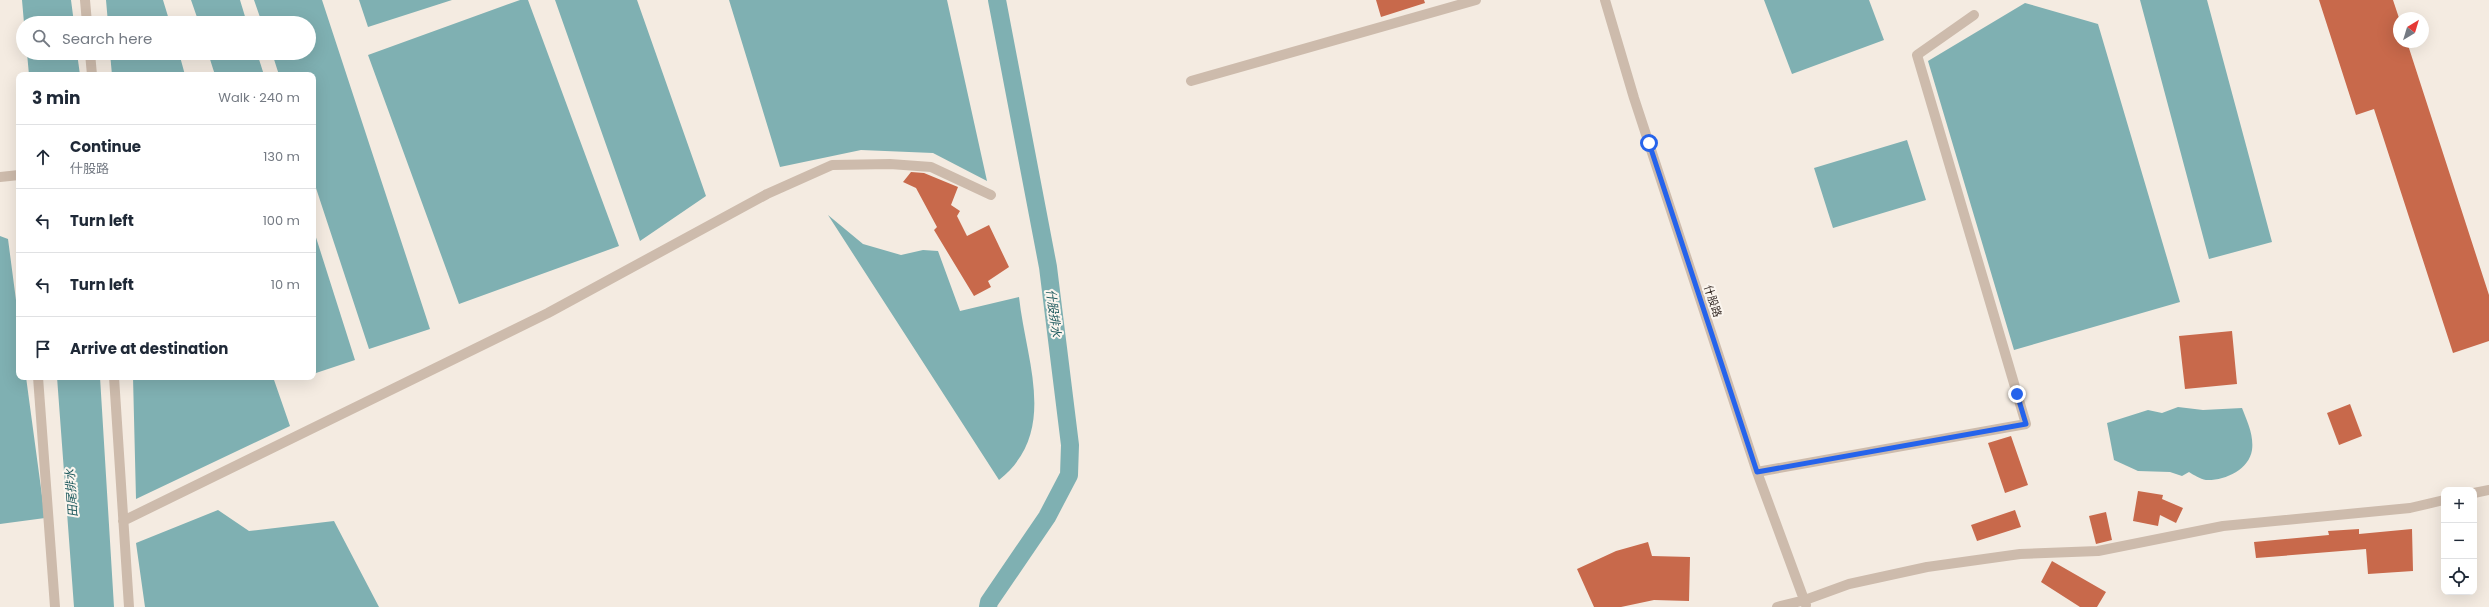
<!DOCTYPE html>
<meta charset="utf-8">
<style>
:root{--surface:#fff;--page:#f6f6f7;--text:#1f2937;--muted:#747a83;--line:#e0e1e3}
body{margin:0;font-family:Poppins,"Noto Sans TC",sans-serif;background:var(--page);color:var(--text)}
.controls{position:absolute;right:12px;bottom:12px;display:grid;overflow:hidden;border-radius:8px;box-shadow:0 4px 16px #0002}
.controls button{width:36px;height:36px;display:grid;place-items:center;padding:0;border:0;border-bottom:1px solid var(--line);background:var(--surface);color:var(--text);font:20px sans-serif}
.compass{position:absolute;left:2393px;top:12px;width:36px;height:36px;border-radius:50%;background:var(--surface);box-shadow:0 4px 16px #0002;rotate:38deg}
.stop{position:absolute;width:12px;height:12px;margin:-9px;border:3px solid #2563eb;border-radius:50%;background:#fff}
.stop.end{background:#2563eb;border-color:#fff;box-shadow:0 1px 4px #0008}
.list{margin:0;padding:0;list-style:none}
h2{display:flex;justify-content:space-between;align-items:center;height:52px;margin:0;padding:0 16px;font-size:17px}
h2 small{font-size:13px;font-weight:400;color:var(--muted)}
.list li{display:grid;grid-template-columns:26px 1fr auto;gap:12px;align-items:center;box-sizing:border-box;height:64px;padding:0 16px;border-top:1px solid var(--line)}
.list b{display:block;font-size:15px;white-space:nowrap}
.list p{margin:0;font-size:13px;white-space:nowrap;color:var(--muted)}
.list em{font-size:13px;font-style:normal;color:var(--muted)}
.icon{flex:none;width:22px;height:22px;fill:none;stroke:currentColor;stroke-width:2;stroke-linecap:round;stroke-linejoin:round}
.map{position:relative;flex:none;width:2489px;height:607px;overflow:hidden}
.search{position:absolute;background:var(--surface);box-shadow:0 4px 16px #0002;left:16px;top:16px;width:300px;height:44px;display:flex;align-items:center;gap:10px;box-sizing:border-box;padding:0 14px;border-radius:22px;color:var(--muted);font-size:15px}
.panel{position:absolute;background:var(--surface);box-shadow:0 4px 16px #0002;left:16px;top:72px;width:300px;height:308px;border-radius:8px}
.map>svg:first-child{display:block}
.water{fill:#7fb0b2}
.lines{fill:none;stroke-linecap:round;stroke-linejoin:round}
.canal{stroke:#7fb0b2;stroke-width:18}
.building{fill:#c8694b}
.minor{stroke:#cdbbac;stroke-width:10}
.route{stroke:#2563eb;stroke-width:5}
.labels{text-anchor:middle;dominant-baseline:central;stroke-width:4;stroke-linejoin:round;paint-order:stroke}
.street-label{font-size:11px;fill:#3b302b;stroke:#fbf5ee}
.water-label{font-size:12px;font-style:italic;fill:#1f5a5e;stroke:#fbf5ee}
</style>
<div class="map">
<svg width="2489" height="607" viewBox="0 0 2489 607">
<rect width="100%" height="100%" fill="#f4ebe1"/>
<path class="water" d="M22,0H71L74,23H24Z
M106,0H163L170,23H108Z
M191,0H240L247,23H199Z
M254,0H322L430,329L369,349L313,179V75H279L272,53H309V23H262Z
M359,0H452L368,27Z
M520,0H528L619,246L459,304L368,55Z
M555,0H637L706,196L640,241Z
M729,0H947L987,181L933,153L861,150L780,167Z
M1764,0H1869L1884,40L1792,74Z
M2140,0H2207L2272,242L2209,259Z
M2025,3L2098,24L2180,302L2014,350L1928,61Z
M27,53H77L80,75H29Z
M110,53H179L185,75H112Z
M208,53H257L264,75H215Z
M1907,140L1926,200L1833,228L1814,168Z
M828,215L863,244L901,255L923,250L938,251L960,311L1019,297C1026,362 1059,432 999,480Z
M313,228L355,360L313,374Z
M0,236L8,239L19,323V377H26L45,518L0,524Z
M57,377H100L114,607H74Z
M133,377H273L290,426L136,499Z
M2178,407L2203,410L2242,408C2247,421 2254,435 2252,450C2249,470 2224,481 2206,480C2200,479 2194,475 2189,472L2182,476L2170,472L2138,471L2114,460L2107,423L2148,410L2162,413Z
M218,510L249,531L334,521L379,607H145L136,543Z"/>
<g class="lines">
<path class="canal" d="M988,607L989,602L1047,517L1069,475L1070,445L1048,267L997,0"/>
</g>
<path class="building" d="M1376,0H1424L1425,3L1381,17Z
M2319,0H2393L2399,18V42H2407L2489,295V341L2453,353L2374,109L2356,115Z
M911,172L924,173L958,187L951,205L960,211L957,216L967,236L989,225L1009,267L988,281L991,287L974,296L934,230L937,227L916,188L903,182Z
M2232,331L2237,384L2185,389L2179,336Z
M2350,404L2362,436L2339,445L2327,413Z
M2011,436L2028,485L2005,493L1988,443Z
M2138,491L2163,495L2162,499L2183,508L2176,523L2160,515L2158,526L2133,521Z
M2015,510L2021,527L1977,541L1971,525Z
M2106,512L2112,540L2096,544L2089,516Z
M2359,529V534L2412,529L2413,571L2368,574L2366,549L2256,558L2254,542L2329,535L2328,531Z
M1648,542L1652,556L1690,557L1689,601L1654,600L1621,607H1594L1577,569L1616,551Z
M2052,561L2106,592L2097,607H2080L2041,582Z"/>
<g class="lines">
<path class="minor" d="M85,0L87,23
M1605,0L1634,98L1757,472L1806,605
M90,53L92,75
M1191,81L1476,0
M0,177L19,175
M38,377L55,607
M114,377L129,607
M1757,472L2026,424L1917,55L1974,15
M2474,493L2489,490
M123,521L548,313L767,194L832,165L890,164L931,167L991,195
M1777,607L1805,600L1849,584L1927,567L2020,554L2098,551L2223,526L2410,508L2444,500"/>
</g>
<g class="lines">
<path class="route" d="M1649,143L1757,472L2026,424L2017,394"/>
</g>
<g class="labels">
<g class="street-label">
<text transform="translate(1713 301) rotate(72)">什股路</text>
</g>
<g class="water-label">
<text transform="translate(1054 313) rotate(83)">什股排水</text>
<text transform="translate(71 493) rotate(-94)">田尾排水</text>
</g>
</g>
</svg>
<div class="controls">
<button>+</button>
<button>−</button>
<button><svg class="icon" aria-label="locate" viewBox="0 0 24 24"><circle cx="12" cy="12" r="6"/><path d="M12 2v4M12 18v4M2 12h4M18 12h4"/></svg></button>
</div>
<svg class="compass" viewBox="-18 -18 36 36"><path d="M0-13l5 13h-10z" fill="#e53935"/><path d="M0 13l5-13h-10z" fill="#747a83"/></svg>
<div class="stop" style="left:1649px;top:143px"></div>
<div class="stop end" style="left:2017px;top:394px"></div>
<div class="search"><svg class="icon" aria-label="search" viewBox="0 0 24 24"><circle cx="10" cy="10" r="6"/><path d="M15 15l6 6"/></svg>Search here</div>
<section class="panel">
<h2>3 min<small>Walk · 240 m</small></h2>
<ul class="list">
<li><svg class="icon" aria-label="ahead" viewBox="0 0 24 24"><path d="M12 20V5M6 11l6-6 6 6"/></svg><div><b>Continue</b><p>什股路</p></div><em>130 m</em></li>
<li><svg class="icon" aria-label="left" viewBox="0 0 24 24"><path d="M17 20v-9H6M10 6l-5 5 5 5"/></svg><div><b>Turn left</b></div><em>100 m</em></li>
<li><svg class="icon" aria-label="left" viewBox="0 0 24 24"><path d="M17 20v-9H6M10 6l-5 5 5 5"/></svg><div><b>Turn left</b></div><em>10 m</em></li>
<li><svg class="icon" aria-label="arrive" viewBox="0 0 24 24"><path d="M6 21V4h12l-3 4 3 4H6"/></svg><div><b>Arrive at destination</b></div></li>
</ul>
</section>
</div>
